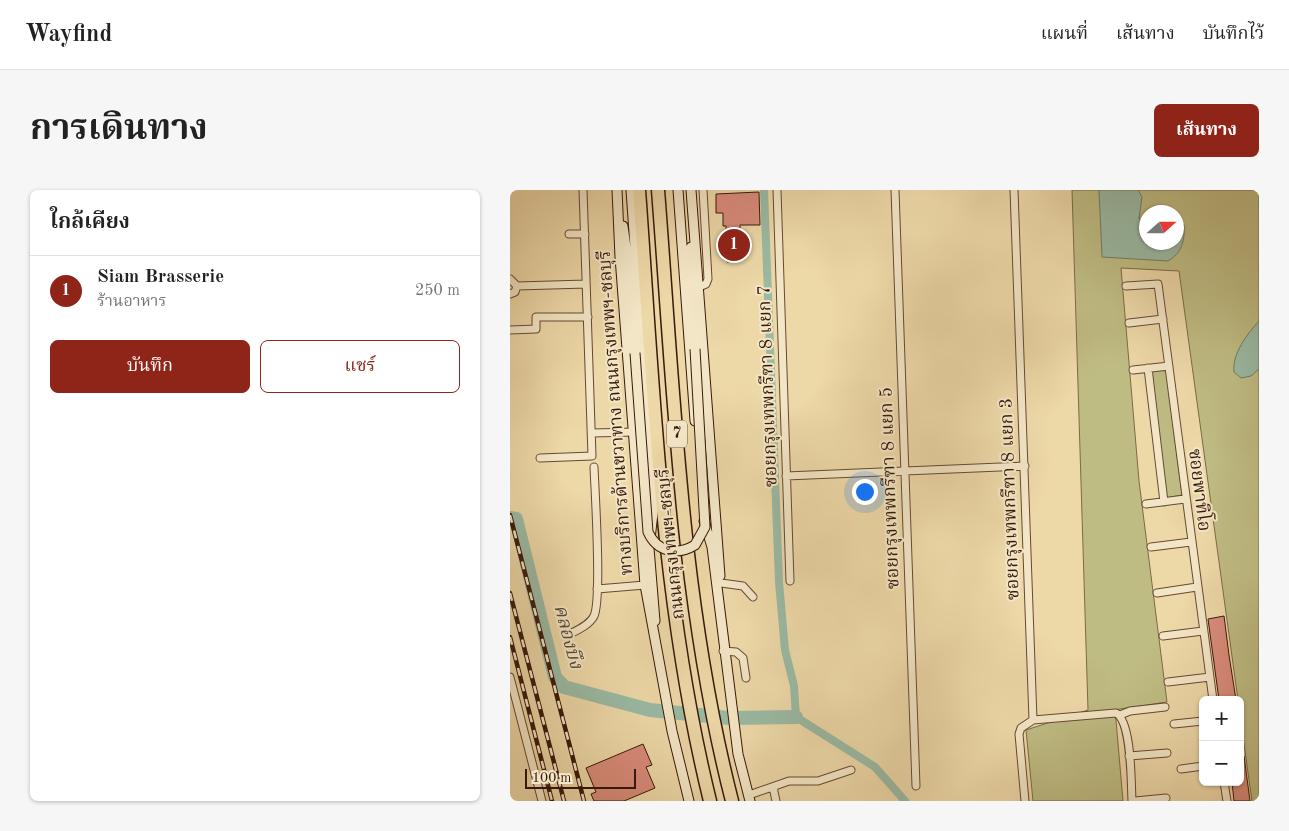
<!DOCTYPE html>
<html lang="th">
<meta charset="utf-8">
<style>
:root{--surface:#fff;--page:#f6f6f6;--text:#222;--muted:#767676;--line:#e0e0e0;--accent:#8f2418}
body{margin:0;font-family:"Old Standard TT","Noto Serif Thai",serif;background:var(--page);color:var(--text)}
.controls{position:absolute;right:15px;bottom:15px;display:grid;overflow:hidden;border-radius:8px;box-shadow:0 1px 4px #0004}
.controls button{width:45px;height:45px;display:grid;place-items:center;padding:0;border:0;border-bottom:1px solid var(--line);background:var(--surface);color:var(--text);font:25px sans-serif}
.compass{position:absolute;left:629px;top:15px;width:45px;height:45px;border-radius:50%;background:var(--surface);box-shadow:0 1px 4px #0004;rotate:69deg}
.scale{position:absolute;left:15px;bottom:12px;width:111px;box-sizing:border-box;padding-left:5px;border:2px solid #39190a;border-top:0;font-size:14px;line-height:18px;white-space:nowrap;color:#39190a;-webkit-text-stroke:4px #f3e6c6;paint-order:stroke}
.you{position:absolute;left:354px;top:301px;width:18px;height:18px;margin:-12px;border:4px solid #fff;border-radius:50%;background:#1a73e8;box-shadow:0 0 0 8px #1a73e833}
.badge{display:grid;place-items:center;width:32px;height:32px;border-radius:50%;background:var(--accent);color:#fff;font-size:16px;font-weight:700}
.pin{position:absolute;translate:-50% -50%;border:2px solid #fff;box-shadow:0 1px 5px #0006}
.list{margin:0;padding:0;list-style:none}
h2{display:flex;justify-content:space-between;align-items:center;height:65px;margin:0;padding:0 20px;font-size:21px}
h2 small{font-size:16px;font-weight:400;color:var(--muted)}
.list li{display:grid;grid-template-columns:32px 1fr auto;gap:15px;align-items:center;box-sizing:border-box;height:70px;padding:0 20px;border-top:1px solid var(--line)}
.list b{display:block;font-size:19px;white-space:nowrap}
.list p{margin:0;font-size:16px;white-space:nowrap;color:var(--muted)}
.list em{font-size:16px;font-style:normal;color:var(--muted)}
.actions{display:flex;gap:10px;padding:15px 20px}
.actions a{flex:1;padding:11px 0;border:1px solid var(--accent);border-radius:8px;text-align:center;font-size:18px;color:var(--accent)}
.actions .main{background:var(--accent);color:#fff}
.map{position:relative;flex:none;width:749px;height:611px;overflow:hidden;border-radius:8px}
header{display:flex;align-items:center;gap:30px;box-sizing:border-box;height:70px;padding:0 25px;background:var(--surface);border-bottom:1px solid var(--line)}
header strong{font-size:24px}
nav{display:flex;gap:28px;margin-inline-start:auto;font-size:18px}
.intro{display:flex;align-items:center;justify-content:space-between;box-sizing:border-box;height:120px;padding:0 30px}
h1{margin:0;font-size:35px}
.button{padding:12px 22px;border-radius:8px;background:var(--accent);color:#fff;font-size:18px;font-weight:700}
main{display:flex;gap:30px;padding:0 30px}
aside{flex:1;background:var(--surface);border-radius:8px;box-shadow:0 1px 4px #0004}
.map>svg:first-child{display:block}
.green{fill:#bfbc83;stroke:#7c6a46;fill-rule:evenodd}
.water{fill:#9abaa4;stroke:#737a66}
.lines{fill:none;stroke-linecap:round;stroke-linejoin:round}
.canal{stroke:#9abaa4;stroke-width:8}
.river{stroke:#9abaa4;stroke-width:14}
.building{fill:#d98c7b;stroke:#39190a}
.street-casing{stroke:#664932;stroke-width:9}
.secondary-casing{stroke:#39190a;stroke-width:11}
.highway-casing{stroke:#39190a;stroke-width:15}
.street{stroke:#f3e6c6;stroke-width:7}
.secondary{stroke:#f3e6c6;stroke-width:9}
.highway{stroke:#edd8a8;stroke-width:12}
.rail-casing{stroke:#39190a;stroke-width:4.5}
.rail{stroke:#f3e6c6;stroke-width:2.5;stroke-dasharray:8;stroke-linecap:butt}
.secondary-bridge-casing{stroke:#39190a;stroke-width:11;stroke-linecap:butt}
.secondary-bridge{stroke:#f3e6c6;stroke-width:9}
.labels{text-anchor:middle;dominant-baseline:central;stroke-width:4;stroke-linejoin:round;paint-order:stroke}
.shield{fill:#f3e6c6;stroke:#715642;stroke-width:1}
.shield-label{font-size:16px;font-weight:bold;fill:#39190a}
.street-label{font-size:18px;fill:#39190a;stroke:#f3e6c6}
.water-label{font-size:19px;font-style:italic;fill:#564938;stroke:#f3e6c6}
</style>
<header>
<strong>Wayfind</strong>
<nav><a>แผนที่</a><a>เส้นทาง</a><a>บันทึกไว้</a></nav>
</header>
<div class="intro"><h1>การเดินทาง</h1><a class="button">เส้นทาง</a></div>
<main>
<aside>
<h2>ใกล้เคียง<small></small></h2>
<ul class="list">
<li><span class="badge">1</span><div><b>Siam Brasserie</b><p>ร้านอาหาร</p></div><em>250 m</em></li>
</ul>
<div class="actions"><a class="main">บันทึก</a><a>แชร์</a></div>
</aside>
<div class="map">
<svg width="749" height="611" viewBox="0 0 749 611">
<rect width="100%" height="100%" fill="#edd8a8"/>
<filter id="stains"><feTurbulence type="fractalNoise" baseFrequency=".004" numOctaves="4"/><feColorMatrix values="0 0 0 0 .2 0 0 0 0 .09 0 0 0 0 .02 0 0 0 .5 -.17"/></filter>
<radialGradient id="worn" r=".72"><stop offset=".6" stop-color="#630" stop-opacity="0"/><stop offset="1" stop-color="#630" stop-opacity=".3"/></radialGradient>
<path class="green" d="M562,0H749V611H742L730,526V510H728L669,81L611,78L629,291L657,512L603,520L606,530L613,611H523L516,540L578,520ZM636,22H666V52H636Z
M656,179L672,305L656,308L641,180Z"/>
<path class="water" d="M589,0H628L632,7L629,28L633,33H636V52H666L667,30L674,35C675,50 672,63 658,71L592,67Z
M749,131V179L741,186L731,188L724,182C722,164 737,144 749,131Z"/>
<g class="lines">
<path class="canal" d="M254,0L269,392L275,460L284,496L286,527L365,577L395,611"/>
<path class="river" d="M0,328L6,329L45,487L54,497L140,520L219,528L286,527"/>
</g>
<path class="building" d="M249,2L250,35H230L231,71L217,72L216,36H213V23H206V4Z
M714,426L719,465L726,510H709L704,473L698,429Z
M133,554L142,575L136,577L145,598L114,611H84L81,604L86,602L76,578Z
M730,566H734L740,611H724L722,592H730Z"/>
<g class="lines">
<defs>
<path id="street" d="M267,0L280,391
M385,0L406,596
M504,0L523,530L511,538L509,544L515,611
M59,44H75
M0,89L7,96L5,102L0,104
M7,96L76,94
M616,96L648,94L703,510
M189,97L196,94L198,89L193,0
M619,133L653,129
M0,140L26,139V127H78
M638,178L654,312
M623,180L659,176
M82,243L125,242
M30,268L82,266L73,0
M276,286L515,276
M636,314L675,309
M641,357L681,352
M211,393L233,396L243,407
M87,399L135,395
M647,403L687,397
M56,446C65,441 79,436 84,426C92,409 85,303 84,277
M653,446L693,441
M213,461L226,462L233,468L236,488
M0,487L32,611
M658,492L700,487
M610,525L620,521L655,517
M523,530L606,523C622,532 621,593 622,611
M664,534L693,531
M619,566L657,563
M671,579L693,576
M714,592L717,611
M263,597L266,611
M239,605L279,591H308L341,580
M625,611L656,608"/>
<path id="secondary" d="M107,0L110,67L135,395L162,541L179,611
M121,0L142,301L143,323L139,358L145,431
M168,0L185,231
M181,0L210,386
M113,36L120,86L125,163
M181,57L185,154
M194,331L202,357L228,564L240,611"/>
<path id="highway" d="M129,0C144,204 151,412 200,611
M148,0C164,204 171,412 222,611"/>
</defs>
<use href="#street" class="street-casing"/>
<use href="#secondary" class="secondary-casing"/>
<use href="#highway" class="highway-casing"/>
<use href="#street" class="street"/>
<use href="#secondary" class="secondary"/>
<use href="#highway" class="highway"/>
<defs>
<path id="rail" d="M0,325L74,611
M0,403L54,611
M0,447L42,611"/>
</defs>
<use href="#rail" class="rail-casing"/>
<use href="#rail" class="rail"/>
<defs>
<path id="secondary-bridge" d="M125,163L138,342C147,362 167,366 185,355L195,337L185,159"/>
</defs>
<use href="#secondary-bridge" class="secondary-bridge-casing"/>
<use href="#secondary-bridge" class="secondary-bridge"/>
</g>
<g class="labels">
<rect class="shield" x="157" y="230.5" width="20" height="27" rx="4"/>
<g class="shield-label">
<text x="167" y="244">7</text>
</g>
<g class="street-label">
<text transform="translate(258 196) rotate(-92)">ซอยกรุงเทพกรีฑา 8 แยก 7</text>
<text transform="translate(106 223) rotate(-94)">ทางบริการด้านขวาทาง ถนนกรุงเทพฯ-ชลบุรี</text>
<text transform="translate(380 298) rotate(-92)">ซอยกรุงเทพกรีฑา 8 แยก 5</text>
<text transform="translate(689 300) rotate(83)">ซอยพาทิโอ</text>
<text transform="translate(500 309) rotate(-92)">ซอยกรุงเทพกรีฑา 8 แยก 3</text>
<text transform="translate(161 354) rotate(-96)">ถนนกรุงเทพฯ-ชลบุรี</text>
</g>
<g class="water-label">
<text transform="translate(57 447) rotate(75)">คลองบึง</text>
</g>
</g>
<rect width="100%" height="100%" filter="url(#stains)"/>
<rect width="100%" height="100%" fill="url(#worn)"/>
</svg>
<div class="controls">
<button>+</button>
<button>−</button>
</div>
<svg class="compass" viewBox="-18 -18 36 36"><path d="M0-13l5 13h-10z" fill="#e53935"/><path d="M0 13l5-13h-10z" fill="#767676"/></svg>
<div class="scale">100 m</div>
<div class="you"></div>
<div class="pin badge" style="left:224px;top:55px">1</div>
</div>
</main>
